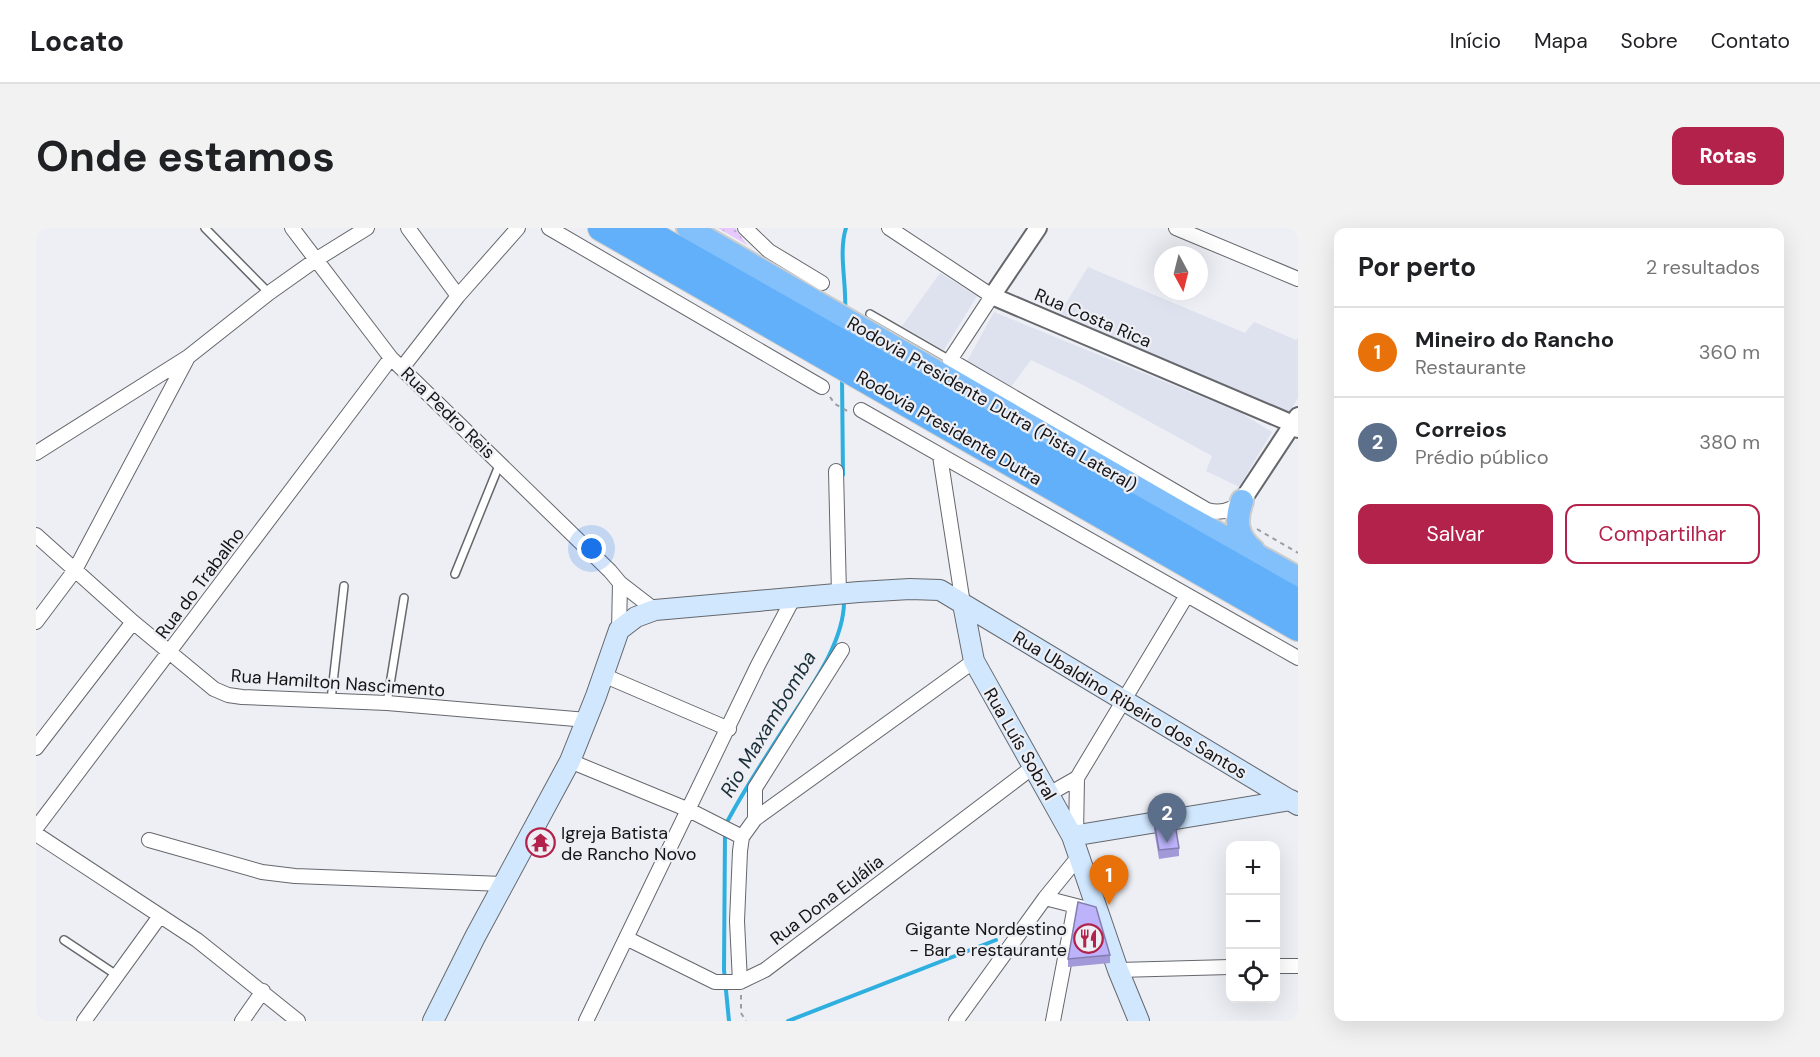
<!DOCTYPE html>
<html lang="pt">
<meta charset="utf-8">
<style>
:root{--surface:#fff;--page:#f2f2f2;--text:#202124;--muted:#757577;--line:#e0e0e0;--accent:#b3224a}
body{margin:0;font-family:"DM Sans",sans-serif;background:var(--page);color:var(--text)}
.controls{position:absolute;right:18px;bottom:18px;display:grid;overflow:hidden;border-radius:12px;box-shadow:0 6px 24px #0002}
.controls button{width:54px;height:54px;display:grid;place-items:center;padding:0;border:0;border-bottom:2px solid var(--line);background:var(--surface);color:var(--text);font:30px sans-serif}
.compass{position:absolute;left:1118px;top:18px;width:54px;height:54px;border-radius:50%;background:var(--surface);box-shadow:0 6px 24px #0002;rotate:173deg}
.you{position:absolute;left:556px;top:321px;width:21px;height:21px;margin:-15px;border:4px solid #fff;border-radius:50%;background:#1a73e8;box-shadow:0 0 0 9px #1a73e833}
.badge{display:grid;place-items:center;width:39px;height:39px;border-radius:50%;background:var(--accent);color:#fff;font-size:20px;font-weight:700}
.pin{position:absolute;translate:-50% -50px;filter:drop-shadow(0 2px 3px #0008)}
.pin::after{content:'';position:absolute;top:32px;width:21px;height:18px;background:inherit;clip-path:polygon(0 0,100% 0,50% 100%)}
.list{margin:0;padding:0;list-style:none}
h2{display:flex;justify-content:space-between;align-items:center;height:78px;margin:0;padding:0 24px;font-size:26px}
h2 small{font-size:20px;font-weight:400;color:var(--muted)}
.list li{display:grid;grid-template-columns:39px 1fr auto;gap:18px;align-items:center;box-sizing:border-box;height:90px;padding:0 24px;border-top:2px solid var(--line)}
.list b{display:block;font-size:22px;white-space:nowrap}
.list p{margin:0;font-size:20px;white-space:nowrap;color:var(--muted)}
.list em{font-size:20px;font-style:normal;color:var(--muted)}
.actions{display:flex;gap:12px;padding:18px 24px}
.actions a{flex:1;padding:14px 0;border:2px solid var(--accent);border-radius:12px;text-align:center;font-size:21px;color:var(--accent)}
.actions .main{background:var(--accent);color:#fff}
.icon{flex:none;width:33px;height:33px;fill:none;stroke:currentColor;stroke-width:2;stroke-linecap:round;stroke-linejoin:round}
.map{position:relative;flex:none;width:1262px;height:793px;overflow:hidden;border-radius:12px}
header{display:flex;align-items:center;gap:36px;box-sizing:border-box;height:84px;padding:0 30px;background:var(--surface);border-bottom:2px solid var(--line)}
header strong{font-size:28px}
nav{display:flex;gap:33px;margin-inline-start:auto;font-size:21px}
.intro{display:flex;align-items:center;justify-content:space-between;box-sizing:border-box;height:144px;padding:0 36px}
h1{margin:0;font-size:42px}
.button{padding:15px 27px;border-radius:12px;background:var(--accent);color:#fff;font-size:21px;font-weight:700}
main{display:flex;gap:36px;padding:0 36px}
aside{flex:1;background:var(--surface);border-radius:12px;box-shadow:0 6px 24px #0002}
.map>svg:first-child{display:block}
.built{fill:#dee2ef}
.park{fill:url(#park-dots)}
.lines{fill:none;stroke-linecap:round;stroke-linejoin:round}
.stream{stroke:#2eafe0;stroke-width:4}
.service-casing{stroke:#65676c;stroke-width:10}
.minor-casing{stroke:#65676c;stroke-width:16}
.tertiary-casing{stroke:#65676c;stroke-width:20}
.secondary-casing{stroke:#65676c;stroke-width:22}
.trunk-casing{stroke:#ccc;stroke-width:26}
.motorway-casing{stroke:#ccc;stroke-width:28}
.path{stroke:#9c9da1;stroke-width:2;stroke-dasharray:4.5 4.5;stroke-linecap:butt}
.service{stroke:#fff;stroke-width:7}
.minor{stroke:#fff;stroke-width:14}
.tertiary{stroke:#fff;stroke-width:16}
.secondary{stroke:#d0e7fe;stroke-width:20}
.trunk{stroke:#82c0fb;stroke-width:22}
.motorway{stroke:#62b0fa;stroke-width:26}
.wall{fill:#a29ad8}
.building{fill:#bcb3fb;stroke:#847db0;stroke-width:1.5}
.labels{text-anchor:middle;dominant-baseline:central;stroke-width:4.5;stroke-linejoin:round;paint-order:stroke}
.street-label{font-size:18px;fill:#151517;stroke:#edeff5}
.poi-label{font-size:18px;fill:#151517;stroke:#edeff5;text-anchor:start}
.water-label{font-size:20px;font-style:italic;fill:#1b2f39;stroke:#edeff5}
</style>
<header>
<strong>Locato</strong>
<nav><a>Início</a><a>Mapa</a><a>Sobre</a><a>Contato</a></nav>
</header>
<div class="intro"><h1>Onde estamos</h1><a class="button">Rotas</a></div>
<main>
<div class="map">
<svg width="1262" height="793" viewBox="0 0 1262 793">
<defs>
<pattern id="park-dots" width="8" height="8" patternUnits="userSpaceOnUse" patternTransform="scale(1.5)"><rect width="8" height="8" fill="#e7c9fe"/><path d="M2 2h.1M6 6h.1" fill="none" stroke="#c5acd9" stroke-width="1.8" stroke-linecap="round"/></pattern>
</defs>
<rect width="100%" height="100%" fill="#edeff5"/>
<path class="built" d="M1052,39L1209,105L1218,94L1260,112L1262,110V170L1254,183H1245L1024,85Z
M904,45L941,68L908,122L866,98Z
M958,84L1205,185L1236,204L1203,259L1170,243L1176,228L1045,156L995,132L975,159L930,135Z"/>
<path class="park" d="M682,0H699L711,17Z"/>
<g class="lines">
<path class="stream" d="M809,83C811,56 802,25 810,0
M806,150L807,247
M690,596C706,565 726,535 745,505C769,467 809,417 808,372
M689,604L688,742L693,793
M752,793L960,712"/>
<defs>
<path id="service" d="M169,0L233,65
M834,86L914,132
M419,346L464,235
M295,472L308,358
M351,475L368,370
M28,712L82,748"/>
<path id="minor" d="M256,0L355,130L574,343L584,355L619,382
M372,0L422,68
M513,0L786,159
M709,0L733,23L786,55
M853,0L956,68L914,132L1171,282C1185,286 1196,283 1206,273
M1140,0L1262,51
M366,140L422,68L482,0
M825,182L1262,430
M0,225L152,129L233,65L281,31L331,0
M904,228L927,376
M800,243L803,366
M0,307L97,394L178,461L192,467L206,469L351,475L551,492
M0,394L39,342L151,131
M583,402L584,355
M567,447L693,501
M0,520L97,394
M534,533L653,582L706,609
M1013,566L1041,550L1151,367
M719,591V560L806,422
M0,600L355,130
M0,606L161,712L262,793
M1040,607L1041,550
M113,612L226,644L259,648L467,656
M1009,670L1048,680
M590,710L679,754H704L729,742L997,539
M1240,738H1262
M1082,742L1194,739
M704,754L701,693L704,623L706,609L719,591L938,433
M48,793L124,688
M206,793L227,763
M550,793L722,437L757,371
M920,793L1009,670L1044,627
M1017,793L1039,678"/>
<path id="tertiary" d="M1002,0L956,68L1257,196L1262,201
M1206,273L1262,188"/>
<path id="secondary" d="M927,376L938,433L1036,608L1082,742L1103,793
M1036,608L1255,572
M397,793L439,709L534,533L560,468L583,402L600,389L619,382L823,364L874,361L904,362L1262,577"/>
<path id="trunk" d="M652,0L1145,285L1262,350
M1206,273C1199,292 1200,308 1217,322"/>
<path id="motorway" d="M565,0L1262,400
M604,0L1262,374"/>
</defs>
<use href="#service" class="service-casing"/>
<use href="#minor" class="minor-casing"/>
<use href="#tertiary" class="tertiary-casing"/>
<use href="#secondary" class="secondary-casing"/>
<use href="#trunk" class="trunk-casing"/>
<use href="#motorway" class="motorway-casing"/>
<path class="path" d="M794,169L799,176L813,184
M1221,301L1262,325
M705,767V785L710,793"/>
<use href="#service" class="service"/>
<use href="#minor" class="minor"/>
<use href="#tertiary" class="tertiary"/>
<use href="#secondary" class="secondary"/>
<use href="#trunk" class="trunk"/>
<use href="#motorway" class="motorway"/>
</g>
<path class="wall" d="M1118,593L1143,620V628L1123,631L1118,601Z
M1074,727V735L1032,739V731Z"/>
<path class="building" d="M1138,590L1143,620L1123,622L1118,593Z
M1042,674L1060,679L1074,727L1032,731Z"/>
<defs>
<symbol id="temple-ring" viewBox="-11 -11 22 22"><circle r="9.5" fill="#edeff5" stroke="#b3224a" stroke-width="1.5"/><path d="M0-6L5-2H3V0L6.5 2.5H4V6H1.5V3h-3V6H-4V2.5H-6.5L-3 0V-2H-5Z" fill="#b3224a"/></symbol>
<symbol id="restaurant-ring" viewBox="-11 -11 22 22"><circle r="9.5" fill="#edeff5" stroke="#b3224a" stroke-width="1.5"/><path d="M-5-6h1v4h1v-4h1v4h1v-4h1v5L-1.5 .5V6h-2V.5L-5-1ZM5-6V6H3V1.5H1.5Q1.5-4 5-6Z" fill="#b3224a"/></symbol>
</defs>
<g fill-rule="evenodd">
<use href="#temple-ring" x="488" y="598" width="33" height="33"/>
<use href="#restaurant-ring" x="1036" y="694" width="33" height="33"/>
</g>
<g class="labels">
<g class="street-label">
<text transform="translate(1057 90) rotate(23)">Rua Costa Rica</text>
<text transform="translate(956 176) rotate(30)">Rodovia Presidente Dutra (Pista Lateral)</text>
<text transform="translate(412 185) rotate(44)">Rua Pedro Reis</text>
<text transform="translate(913 200) rotate(30)">Rodovia Presidente Dutra</text>
<text transform="translate(164 355) rotate(-53)">Rua do Trabalho</text>
<text transform="translate(302 455) rotate(4)">Rua Hamilton Nascimento</text>
<text transform="translate(1094 477) rotate(31)">Rua Ubaldino Ribeiro dos Santos</text>
<text transform="translate(984 516) rotate(60)">Rua Luís Sobral</text>
<text transform="translate(791 672) rotate(-37)">Rua Dona Eulália</text>
</g>
<g class="poi-label">
<text x="525" y="605">Igreja Batista<tspan x="525" dy="21">de Rancho Novo</tspan></text>
<text x="1031" y="701" text-anchor="end">Gigante Nordestino<tspan x="1031" dy="21">- Bar e restaurante</tspan></text>
</g>
<g class="water-label">
<text transform="translate(732 496) rotate(-59)">Rio Maxambomba</text>
</g>
</g>
</svg>
<div class="controls">
<button>+</button>
<button>−</button>
<button><svg class="icon" aria-label="locate" viewBox="0 0 24 24"><circle cx="12" cy="12" r="6"/><path d="M12 2v4M12 18v4M2 12h4M18 12h4"/></svg></button>
</div>
<svg class="compass" viewBox="-18 -18 36 36"><path d="M0-13l5 13h-10z" fill="#e53935"/><path d="M0 13l5-13h-10z" fill="#757577"/></svg>
<div class="you"></div>
<div class="pin badge" style="left:1073px;top:677px;background:#e8710a">1</div>
<div class="pin badge" style="left:1131px;top:615px;background:#5c6f8a">2</div>
</div>
<aside>
<h2>Por perto<small>2 resultados</small></h2>
<ul class="list">
<li><span class="badge" style="background:#e8710a">1</span><div><b>Mineiro do Rancho</b><p>Restaurante</p></div><em>360 m</em></li>
<li><span class="badge" style="background:#5c6f8a">2</span><div><b>Correios</b><p>Prédio público</p></div><em>380 m</em></li>
</ul>
<div class="actions"><a class="main">Salvar</a><a>Compartilhar</a></div>
</aside>
</main>
